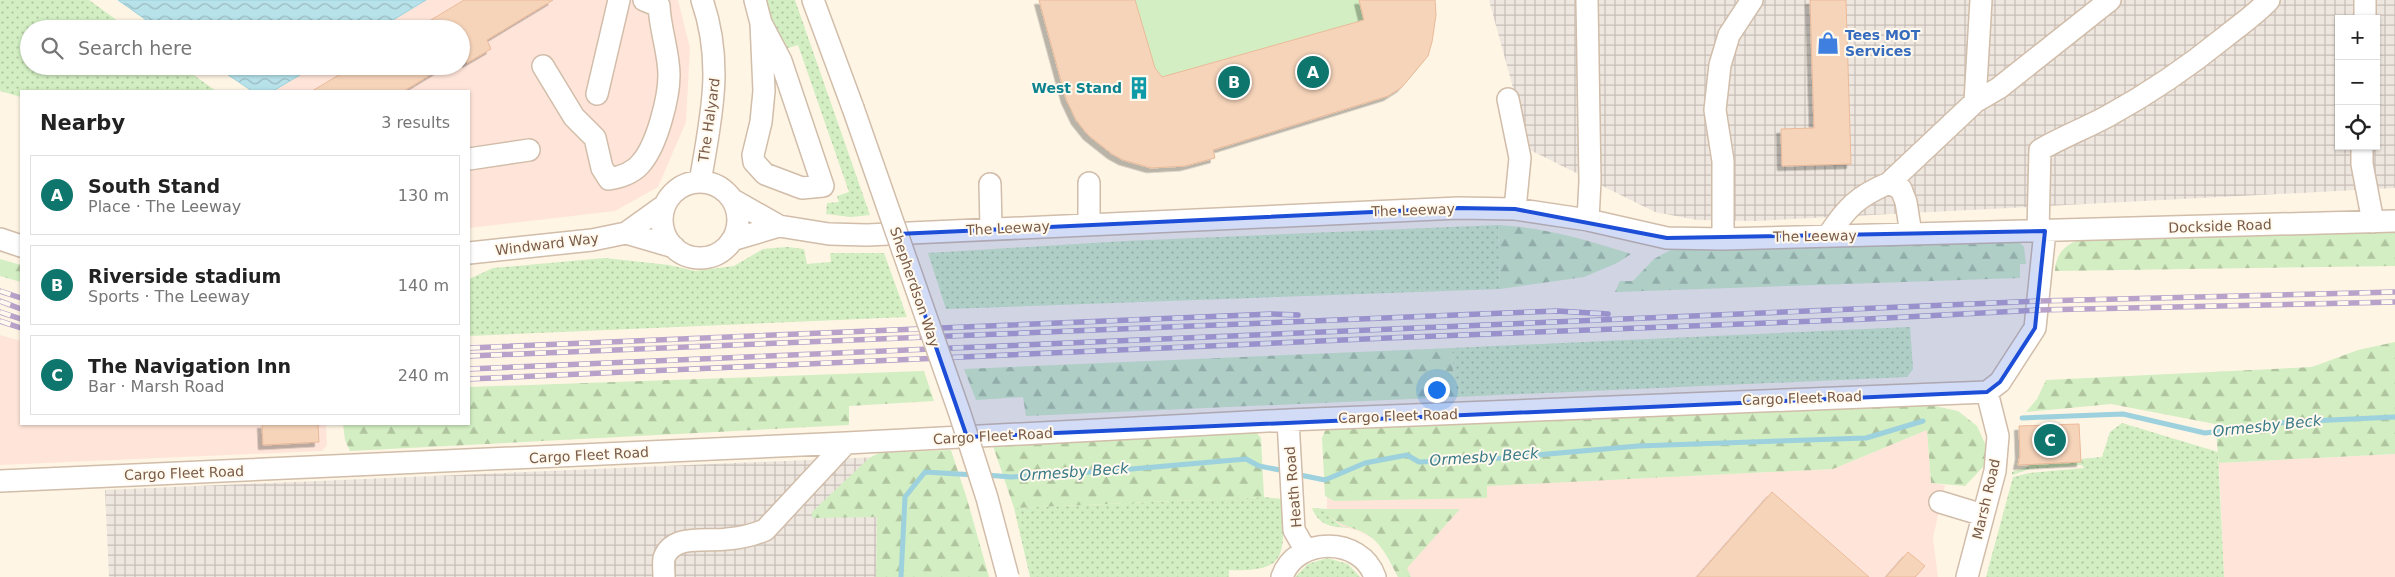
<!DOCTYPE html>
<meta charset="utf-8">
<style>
:root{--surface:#fff;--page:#f6f6f6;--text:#222;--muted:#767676;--line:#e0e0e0;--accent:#0f766e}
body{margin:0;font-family:"DejaVu Sans",sans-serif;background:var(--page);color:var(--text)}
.controls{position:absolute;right:15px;top:15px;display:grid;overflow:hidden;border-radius:0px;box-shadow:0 1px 4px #0004}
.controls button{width:45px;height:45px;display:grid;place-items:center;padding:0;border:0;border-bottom:1px solid var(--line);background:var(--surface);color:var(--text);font:25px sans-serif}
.you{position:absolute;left:1436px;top:389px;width:18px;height:18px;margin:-12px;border:4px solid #fff;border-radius:50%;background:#1a73e8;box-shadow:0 0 0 8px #1a73e833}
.badge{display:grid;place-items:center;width:32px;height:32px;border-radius:50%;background:var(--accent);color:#fff;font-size:16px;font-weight:700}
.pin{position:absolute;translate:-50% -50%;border:2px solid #fff;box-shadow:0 1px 5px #0006}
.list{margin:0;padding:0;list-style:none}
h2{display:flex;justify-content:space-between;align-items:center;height:65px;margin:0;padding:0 20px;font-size:21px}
h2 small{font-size:16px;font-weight:400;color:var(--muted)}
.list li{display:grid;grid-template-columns:32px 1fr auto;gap:15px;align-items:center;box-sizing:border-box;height:80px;margin:0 10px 10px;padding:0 10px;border:1px solid var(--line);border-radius:0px}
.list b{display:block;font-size:19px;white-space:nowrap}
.list p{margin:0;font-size:16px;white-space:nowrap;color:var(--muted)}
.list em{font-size:16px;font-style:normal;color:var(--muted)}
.icon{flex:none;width:28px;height:28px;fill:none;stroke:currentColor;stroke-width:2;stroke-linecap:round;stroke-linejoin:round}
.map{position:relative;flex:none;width:2395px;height:577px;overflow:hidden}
.search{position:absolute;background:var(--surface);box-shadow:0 1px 4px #0004;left:20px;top:20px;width:450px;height:55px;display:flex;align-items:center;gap:12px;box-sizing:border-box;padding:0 18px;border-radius:28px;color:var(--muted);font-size:19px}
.panel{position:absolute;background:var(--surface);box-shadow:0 1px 4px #0004;left:20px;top:90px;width:450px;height:335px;border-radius:0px}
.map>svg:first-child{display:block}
.commercial{fill:#ffe5d9}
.industrial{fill:url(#industrial-grid);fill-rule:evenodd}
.grass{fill:url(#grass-dots)}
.forest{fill:url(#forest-firs)}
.pitch{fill:#d2eec2}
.water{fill:url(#water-waves);stroke:#9cd1dd}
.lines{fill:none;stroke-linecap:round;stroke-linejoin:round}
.stream{stroke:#9cd1dd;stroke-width:5}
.building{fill:#f6d4ba;stroke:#ebba99;filter:url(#shadow)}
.minor-casing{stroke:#d1bda9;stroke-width:24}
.minor{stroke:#fff;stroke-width:21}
.rail-casing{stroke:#b8a2ca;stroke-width:5.5}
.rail{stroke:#fff9ee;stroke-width:4;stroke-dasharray:11;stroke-linecap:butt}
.minor-bridge-casing{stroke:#d1bda9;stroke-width:24;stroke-linecap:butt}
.minor-bridge{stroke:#fff;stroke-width:21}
.marked{fill:#1d4ed8;fill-opacity:0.2;stroke:#1d4ed8;stroke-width:4;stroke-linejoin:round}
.labels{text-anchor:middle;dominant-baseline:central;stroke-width:4;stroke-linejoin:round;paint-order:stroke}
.shop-label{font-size:14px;font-weight:bold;fill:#366cbe;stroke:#fff9ee;text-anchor:start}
.culture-label{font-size:14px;font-weight:bold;fill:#0d838f;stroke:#fff9ee;text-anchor:end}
.street-label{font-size:14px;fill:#7a5b47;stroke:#fff9ee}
.water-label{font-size:15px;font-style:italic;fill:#3b7a88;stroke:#fff9ee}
</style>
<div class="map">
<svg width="2395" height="577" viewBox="0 0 2395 577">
<defs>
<pattern id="industrial-grid" width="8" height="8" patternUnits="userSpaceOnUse" patternTransform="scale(1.25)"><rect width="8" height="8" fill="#eee7df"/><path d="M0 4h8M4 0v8" fill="none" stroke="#c6beb7"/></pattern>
<pattern id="grass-dots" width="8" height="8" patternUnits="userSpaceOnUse" patternTransform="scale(1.25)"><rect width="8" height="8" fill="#d2eec2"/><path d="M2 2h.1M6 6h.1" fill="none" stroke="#afc49f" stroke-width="1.8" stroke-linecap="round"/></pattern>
<pattern id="forest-firs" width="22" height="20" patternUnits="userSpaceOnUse" patternTransform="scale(1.25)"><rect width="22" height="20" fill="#d2eec2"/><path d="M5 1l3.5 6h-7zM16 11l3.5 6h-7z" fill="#afc49f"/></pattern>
<pattern id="water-waves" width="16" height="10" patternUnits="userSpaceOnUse" patternTransform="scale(1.25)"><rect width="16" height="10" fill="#b7e2ea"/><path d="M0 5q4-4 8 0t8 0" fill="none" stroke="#9ababf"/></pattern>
<filter id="shadow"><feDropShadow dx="-4.5" dy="4.5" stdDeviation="0" flood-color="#0004"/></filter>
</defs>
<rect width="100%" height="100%" fill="#fef5e5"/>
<path class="commercial" d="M426,0H678L690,48L686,122L658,187L615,211L469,228V91H273L315,66H461V29H378Z
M0,335L21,341V424H326L327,445L322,451L0,465Z
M1927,430L1931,483L1945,485L1933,538L1938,577H1398L1384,549L1372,538L1359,531L1341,526L1327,514V493L1833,469Z
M2395,454V577H2224L2219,463Z"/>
<path class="industrial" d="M1489,0H2395V188L1756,221L1697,220L1655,212L1530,150ZM2339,19H2376V146H2339Z
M878,457L876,577H109L105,490Z"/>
<path class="grass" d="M0,0H89L129,29H29V66H181L216,91H21V97L0,91Z
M764,0H795L870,215L851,217L826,214L827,203L839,202L837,196L849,192L798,45L785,49L768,14Z
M1498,225L1500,289L946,309L928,253L1126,241Z
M787,247L804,249L807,264L831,262L830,253H884L907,317L469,336V279L493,268L605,258L669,265L695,271L734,266L763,249Z
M1910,327L1913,369L1907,377L1455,397L1452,348Z
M2122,423L2218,452L2224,577H1986L2013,477L2029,473L2084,468L2082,465L2030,469L2012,475V472L2030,466V464L2102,457L2110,432Z
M1264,497L1282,499C1283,551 1292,573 1229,570V577H1030L1014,508Z
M1312,508L1327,509V514L1341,526L1349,528C1332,527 1319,526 1312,508Z
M1327,558L1348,564L1360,577H1295L1308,564Z"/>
<path class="forest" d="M1498,225C1547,228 1584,239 1631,254L1617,263L1584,277L1500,289Z
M2395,230V266L2055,271C2056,251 2067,244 2084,238Z
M2019,242L2024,247L2026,264H2020V278L1615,292L1620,281H1633L1654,259L1678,246Z
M0,259L21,265V282L0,276Z
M2395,342V454L2219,463L2215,424L2111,404L2026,412L2037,399L2046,380L2312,367L2358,350Z
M1452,348L1455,397L1026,416L1023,397L976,400L964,369Z
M924,371L934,401L849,406V425L350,451L345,440L343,424H469V387Z
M1926,404L1958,411L1977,426L1989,452L1983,467L1965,486L1931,483L1927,430L1833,469L1487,486V498L1334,501L1325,496L1322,438L1325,431L1329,429Z
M1256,432L1261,438L1264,497L1014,508L992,443Z
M951,450L967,499L989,577H876L877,517L812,518V512L869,458L879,453Z
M1327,509H1460L1407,568L1411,577H1398C1388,558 1380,538 1358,530C1344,525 1339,524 1327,514Z"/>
<path class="pitch" d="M1039,0H1435C1439,41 1423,75 1388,95L1213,150L1215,158C1173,170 1132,174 1097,142C1090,136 1081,128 1076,120C1066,105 1063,87 1058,70C1052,47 1045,23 1039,0Z"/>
<path class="water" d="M118,0H426L378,29H159Z
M215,66H315L273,91H252Z"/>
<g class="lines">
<path class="stream" d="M2022,418L2123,414L2205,433L2288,422L2395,417
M1295,474L1325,480L1365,463L1407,455L1419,462L1503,458L1638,446L1866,438L1923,421
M986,475L1011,477L1120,470L1246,459L1259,466L1285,471
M901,577L905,497L925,472L975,475"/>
</g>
<path class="building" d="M464,0H553L487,40L491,49L467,63L461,53V29H416Z
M1039,0H1135L1155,68L1162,77L1364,20L1359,0H1435L1436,15L1432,42L1428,56L1402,87L1388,96L1213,150L1215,158L1185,166L1151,168L1123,160L1112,154L1088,135L1076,120L1066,99Z
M1810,0H1846L1851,164L1782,166L1781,129L1814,128Z
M354,66H445L404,91H312Z
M262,424H318L319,442L263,445Z
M2079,424L2081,462L2018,465L2020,455L2019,426Z
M1772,492L1869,577H1697Z
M1908,552L1925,566L1915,577H1886Z"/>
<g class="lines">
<defs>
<path id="minor" d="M755,0L761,23L764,91L761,122L753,155L754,162L765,174L802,188L823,186L781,61L761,23
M813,0L853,108
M1587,0L1590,181L1588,220
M2365,19V0
M543,66L574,117L595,138L602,168L609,179C621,177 634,173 642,162C657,144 669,98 669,75C669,53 660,29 659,6L644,0
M597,94L619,0
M1508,99L1520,158L1515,209
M1975,102L1981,0
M2362,146V164L2373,222
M469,159L529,150
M700,182C711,118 724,63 702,0
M662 220a38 38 0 1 1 76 0a38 38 0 1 1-76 0Z
M1089,183V224
M1889,183L1975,102L1999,88L2110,0
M990,184L991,228
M733,200L779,226
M2038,231L2040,150C2062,137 2086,128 2108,116C2150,93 2188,67 2225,37C2240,25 2256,14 2269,0
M626,233L674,247
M1828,236C1846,208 1858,196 1889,183L1901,189L1906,202L1911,234
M0,239L21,246
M1723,239V161L1715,110L1720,65L1729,35L1752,0
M732,240L779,226L829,234L867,235L1459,208L1515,209L1588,220L1667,238L1723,239L2395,221
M469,253L592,240L626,233L665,205
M1987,392L2000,382L2035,328L2045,231
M1288,420L1294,530L1306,551
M0,481L846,443L1288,420L1987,392
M1940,502L1983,515
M664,577C664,572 663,563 664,558C673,533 708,542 727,539C740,538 753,535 765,530L846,443
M1282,577C1296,536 1361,536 1375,577
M1967,577L1995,471L1998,436L1987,392"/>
</defs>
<use href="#minor" class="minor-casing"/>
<use href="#minor" class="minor"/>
<defs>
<path id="rail" d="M0,291L21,298
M0,301L21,309
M0,312L21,319
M0,321L21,328
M469,348L1272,314L1298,315
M469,356L1480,314L1557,311L1608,314
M469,369L2039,301L2395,292
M469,379L1387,338L1867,319L2038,310L2395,302"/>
</defs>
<use href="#rail" class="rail-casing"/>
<use href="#rail" class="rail"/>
<defs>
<path id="minor-bridge" d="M853,108L960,414L987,498L1008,577"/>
</defs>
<use href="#minor-bridge" class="minor-bridge-casing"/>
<use href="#minor-bridge" class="minor-bridge"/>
</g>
<path class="marked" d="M1459,208L1515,209L1667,238L2045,231L2035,328L2000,382L1987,392L967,437L897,234Z"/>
<defs>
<symbol id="shop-bare" viewBox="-9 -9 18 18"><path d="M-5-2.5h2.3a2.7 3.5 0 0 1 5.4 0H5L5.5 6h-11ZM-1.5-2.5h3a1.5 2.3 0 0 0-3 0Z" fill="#3f7fe0" stroke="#fff9ee" stroke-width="2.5" paint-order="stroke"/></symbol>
<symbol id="building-bare" viewBox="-9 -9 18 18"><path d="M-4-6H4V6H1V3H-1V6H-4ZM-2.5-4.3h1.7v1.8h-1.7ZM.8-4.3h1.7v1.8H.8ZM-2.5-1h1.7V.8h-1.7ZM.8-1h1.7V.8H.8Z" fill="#0f9aa8" stroke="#fff9ee" stroke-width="2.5" paint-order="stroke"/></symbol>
</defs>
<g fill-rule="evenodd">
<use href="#shop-bare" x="1812" y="27" width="32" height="32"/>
<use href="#building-bare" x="1123" y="72" width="32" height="32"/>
</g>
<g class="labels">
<g class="shop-label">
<text x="1845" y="35">Tees MOT<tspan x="1845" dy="16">Services</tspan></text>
</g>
<g class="culture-label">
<text x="1122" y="88">West Stand</text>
</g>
<g class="street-label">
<text transform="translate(709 120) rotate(-82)">The Halyard</text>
<text transform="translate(1413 210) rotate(-2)">The Leeway</text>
<text transform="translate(2220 226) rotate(-2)">Dockside Road</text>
<text transform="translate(1008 228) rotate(-3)">The Leeway</text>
<text transform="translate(1815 236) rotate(-1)">The Leeway</text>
<text transform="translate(547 244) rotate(-7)">Windward Way</text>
<text transform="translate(915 287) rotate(71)">Shepherdson Way</text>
<text transform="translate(1802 398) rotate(-2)">Cargo Fleet Road</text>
<text transform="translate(1398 416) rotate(-2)">Cargo Fleet Road</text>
<text transform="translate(993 436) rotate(-3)">Cargo Fleet Road</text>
<text transform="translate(589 455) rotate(-3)">Cargo Fleet Road</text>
<text transform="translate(184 473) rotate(-2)">Cargo Fleet Road</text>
<text transform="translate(1293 487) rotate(-95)">Heath Road</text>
<text transform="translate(1986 499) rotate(-77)">Marsh Road</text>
</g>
<g class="water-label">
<text transform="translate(2267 426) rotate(-6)">Ormesby Beck</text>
<text transform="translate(1484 457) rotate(-4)">Ormesby Beck</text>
<text transform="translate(1074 472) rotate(-4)">Ormesby Beck</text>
</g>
</g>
</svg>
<div class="controls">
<button>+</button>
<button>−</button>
<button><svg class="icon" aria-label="locate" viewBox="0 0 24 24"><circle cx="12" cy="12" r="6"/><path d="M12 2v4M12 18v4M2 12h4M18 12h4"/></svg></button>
</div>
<div class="you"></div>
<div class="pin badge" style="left:1313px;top:72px">A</div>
<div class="pin badge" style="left:1234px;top:82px">B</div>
<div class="pin badge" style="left:2050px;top:440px">C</div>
<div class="search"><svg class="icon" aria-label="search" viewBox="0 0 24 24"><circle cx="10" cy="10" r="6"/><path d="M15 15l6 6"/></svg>Search here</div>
<section class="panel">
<h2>Nearby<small>3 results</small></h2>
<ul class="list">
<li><span class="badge">A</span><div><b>South Stand</b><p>Place · The Leeway</p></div><em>130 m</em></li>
<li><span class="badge">B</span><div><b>Riverside stadium</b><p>Sports · The Leeway</p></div><em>140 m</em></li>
<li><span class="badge">C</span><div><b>The Navigation Inn</b><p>Bar · Marsh Road</p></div><em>240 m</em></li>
</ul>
</section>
</div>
